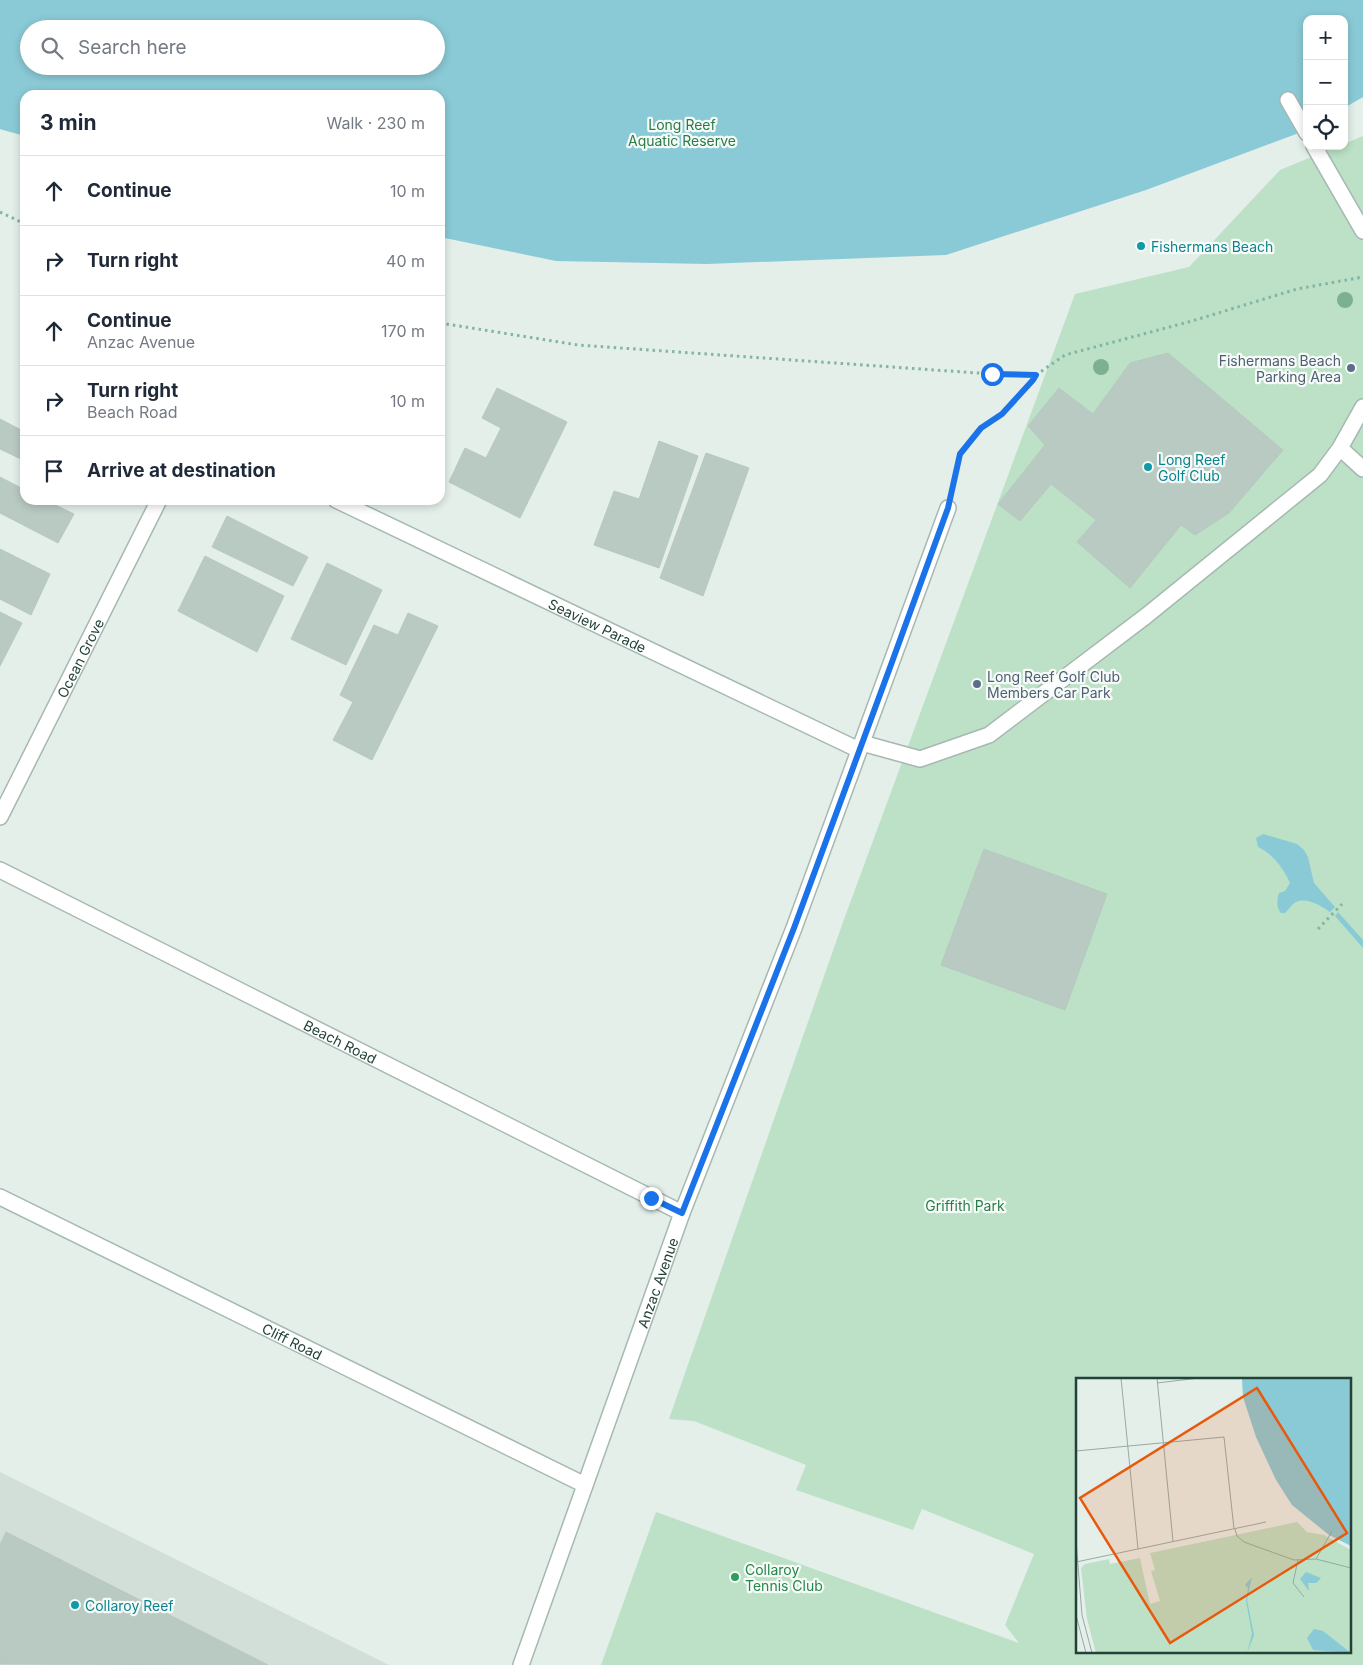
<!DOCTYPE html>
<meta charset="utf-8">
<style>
:root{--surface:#fff;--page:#f2f2f3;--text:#1f2937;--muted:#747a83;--line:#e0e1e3}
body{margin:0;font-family:Inter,sans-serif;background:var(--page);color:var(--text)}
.controls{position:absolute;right:15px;top:15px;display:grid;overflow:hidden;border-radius:10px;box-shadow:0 2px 8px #0003}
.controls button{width:45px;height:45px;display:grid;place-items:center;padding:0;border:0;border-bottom:1px solid var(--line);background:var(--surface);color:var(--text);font:25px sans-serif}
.stop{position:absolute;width:15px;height:15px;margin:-11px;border:4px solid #1a73e8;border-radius:50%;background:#fff}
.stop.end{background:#1a73e8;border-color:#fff;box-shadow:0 1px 5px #0008}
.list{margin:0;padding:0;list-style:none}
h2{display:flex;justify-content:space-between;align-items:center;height:65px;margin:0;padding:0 20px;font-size:21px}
h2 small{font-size:16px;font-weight:400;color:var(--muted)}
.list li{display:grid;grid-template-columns:32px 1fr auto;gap:15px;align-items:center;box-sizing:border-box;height:70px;padding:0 20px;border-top:1px solid var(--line)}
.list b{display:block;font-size:19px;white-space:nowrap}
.list p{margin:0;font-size:16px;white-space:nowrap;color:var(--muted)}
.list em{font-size:16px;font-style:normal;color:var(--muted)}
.icon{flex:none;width:28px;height:28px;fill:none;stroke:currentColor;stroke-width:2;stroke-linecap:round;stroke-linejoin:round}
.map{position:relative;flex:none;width:1363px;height:1665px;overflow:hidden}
.search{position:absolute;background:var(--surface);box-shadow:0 2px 8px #0003;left:20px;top:20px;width:425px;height:55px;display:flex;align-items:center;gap:12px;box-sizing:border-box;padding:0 18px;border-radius:28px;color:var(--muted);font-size:19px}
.panel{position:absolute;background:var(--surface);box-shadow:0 2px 8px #0003;left:20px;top:90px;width:425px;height:415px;border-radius:15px}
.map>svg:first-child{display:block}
.built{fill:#d2dfd9}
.green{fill:#bce1c6;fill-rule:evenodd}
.water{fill:#8acad6;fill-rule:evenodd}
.building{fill:#b9cac3;stroke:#b6c9c1}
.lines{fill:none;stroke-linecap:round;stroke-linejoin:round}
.lane-casing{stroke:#a6b8b1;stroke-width:18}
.street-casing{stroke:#a6b8b1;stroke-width:18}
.path{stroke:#83b4a5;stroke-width:3;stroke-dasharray:2.5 4;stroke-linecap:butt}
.lane{stroke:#fff;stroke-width:15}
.street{stroke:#fff;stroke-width:15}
.tree{fill:#7db091}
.route{stroke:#1a73e8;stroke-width:6}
.culture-dot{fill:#0f9aa8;stroke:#f6fbf8;stroke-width:2}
.service-dot{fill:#5c6f8a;stroke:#f6fbf8;stroke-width:2}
.leisure-dot{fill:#2e9e5b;stroke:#f6fbf8;stroke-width:2}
.labels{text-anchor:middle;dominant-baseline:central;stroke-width:4.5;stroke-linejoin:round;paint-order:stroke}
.park-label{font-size:14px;fill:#297c49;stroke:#f6fbf8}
.culture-label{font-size:14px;fill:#0d838f;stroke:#f6fbf8;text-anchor:start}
.service-label{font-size:14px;fill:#4e5e75;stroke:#f6fbf8;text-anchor:end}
.street-label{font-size:14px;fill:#224239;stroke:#f6fbf8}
.leisure-label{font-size:14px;fill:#27864d;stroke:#f6fbf8;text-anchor:start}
.inset-road{fill:none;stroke:#96aaa3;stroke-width:1}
.view{fill:#e8590c;fill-opacity:0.15;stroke:#e8590c;stroke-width:2.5}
.inset-edge{fill:none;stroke:#224239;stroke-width:2.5}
</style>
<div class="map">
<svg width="1363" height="1665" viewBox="0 0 1363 1665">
<rect width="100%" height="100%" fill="#e4efea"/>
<path class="built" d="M0,1472L389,1665H0Z"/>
<path class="green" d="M1363,136V1665H601L656,1512L1019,1643L1005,1625L1034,1554L922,1509L913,1530L796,1490L806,1465L694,1421L669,1419L843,922L1075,294L1189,267L1280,170L1338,146H1344V144ZM1077,1379H1349V1651H1077Z"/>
<path class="water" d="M0,0H1363V97L1344,108V19H1307V130L1146,190L946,255L707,264L556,261L440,237V95H25V136L3,130L0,129ZM29,29H436V66H29Z
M1263,834L1297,844L1304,850L1308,857L1314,883L1335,907L1330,912C1321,906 1305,895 1293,904C1290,907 1288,910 1285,913H1281C1276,908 1277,899 1279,893L1285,891L1290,883C1283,868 1273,854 1258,847L1256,838Z
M1338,912L1363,940V948L1335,916Z"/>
<path class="building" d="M1168,353L1283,450L1229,513L1195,535L1181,525L1130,588L1077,542L1096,520L1051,484L1020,521L998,504L1045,445L1028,426L1059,388L1093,414L1130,363Z
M497,388L567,422L520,518L449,482L465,448L486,458L501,428L482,418Z
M0,419L25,432V461L0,449Z
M659,441L698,456L659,568L594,545L614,491L639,499Z
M706,453L749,468L703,596L660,578Z
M0,477L25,490V500H45L74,514L58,543L0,513Z
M227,516L308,557L293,586L212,547Z
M0,549L50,574L31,615L0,599Z
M205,556L284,596L257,652L178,611Z
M327,563L382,590L346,665L291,639Z
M0,612L22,623L0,666Z
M408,613L438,626L372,760L333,740L353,702L340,695L374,625L398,635Z
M984,849L1107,894L1065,1010L941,965Z
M6,1532L268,1665L0,1664V1545Z"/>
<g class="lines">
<defs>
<path id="lane" d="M1288,100L1307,133
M1314,146L1363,231
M1340,448L1363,469
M862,743L920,759L989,735L1146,616L1320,475L1340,448L1363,407"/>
<g id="street">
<path id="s1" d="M336,500L859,750"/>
<path id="s2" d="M0,817L159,500"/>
<path id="s3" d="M0,870L682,1213"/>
<path id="s4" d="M0,1197L585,1485"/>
<path id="s5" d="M521,1665L682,1213L794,928L948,508"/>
</g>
</defs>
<use href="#lane" class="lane-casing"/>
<use href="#street" class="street-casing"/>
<path class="path" d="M0,212L25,224
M440,323L578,345L992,374L1036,375
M953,486L960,454L981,428L1002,414L1033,380L1036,375L1065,355L1192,321L1297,289L1363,277
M1318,929L1342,904"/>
<use href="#lane" class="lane"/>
<use href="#street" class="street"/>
</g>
<g class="tree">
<circle cx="1345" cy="300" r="8"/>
<circle cx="1101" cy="367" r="8"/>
</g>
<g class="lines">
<path class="route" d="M651,1198L682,1213L794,928L892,662L948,508L960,454L981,428L1002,414L1033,380L1036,375L992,374"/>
</g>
<g class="culture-dot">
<circle cx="1141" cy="246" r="5"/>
<circle cx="1148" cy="467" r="5"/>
<circle cx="75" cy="1605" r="5"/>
</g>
<g class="service-dot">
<circle cx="1351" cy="368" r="5"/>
<circle cx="977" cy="684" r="5"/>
</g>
<circle class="leisure-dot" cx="735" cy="1577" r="5"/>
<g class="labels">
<g class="park-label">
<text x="682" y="124">Long Reef<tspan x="682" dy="16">Aquatic Reserve</tspan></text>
<text x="965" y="1205">Griffith Park</text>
</g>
<g class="culture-label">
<text x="1151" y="246">Fishermans Beach</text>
<text x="1158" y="459">Long Reef<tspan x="1158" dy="16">Golf Club</tspan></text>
<text x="85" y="1605">Collaroy Reef</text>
</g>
<g class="service-label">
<text x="1341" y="360">Fishermans Beach<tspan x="1341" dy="16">Parking Area</tspan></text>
<text x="987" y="676" text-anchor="start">Long Reef Golf Club<tspan x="987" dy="16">Members Car Park</tspan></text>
</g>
<g class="street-label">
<text stroke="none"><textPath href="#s1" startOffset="290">Seaview Parade</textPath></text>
<text stroke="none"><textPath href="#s2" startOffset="178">Ocean Grove</textPath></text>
<text stroke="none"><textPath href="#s3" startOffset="381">Beach Road</textPath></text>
<text stroke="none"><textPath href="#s5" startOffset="406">Anzac Avenue</textPath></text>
<text stroke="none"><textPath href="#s4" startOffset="326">Cliff Road</textPath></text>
</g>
<g class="leisure-label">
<text x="745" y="1569">Collaroy<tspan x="745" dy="16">Tennis Club</tspan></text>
</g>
</g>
<g transform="translate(1076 1378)">
<rect width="275" height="275" fill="#e4efea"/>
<path d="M221,144L231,154L248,157L275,172V275H20L11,241L5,190L9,186L33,181L34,186L64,180L74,226L84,223L75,193L79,192L74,175Z" fill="#bce1c6"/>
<path d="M275,0V168L253,157L216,127L200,102L180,59L167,19L166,1ZM230,194L245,200L240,205H232L233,213L224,201ZM176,199L171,222L178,257L171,275L176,256L170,223L172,210L169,207ZM238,251L247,253L275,275L237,272L231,260Z" fill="#8acad6"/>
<path class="inset-road" d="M45,0L62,171M81,0L97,163M81,5L123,0M0,73L148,59L158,151M159,151L161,158L168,164L218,182L240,181L275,190M0,163L6,237L16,275M240,181L256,153M222,182L217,205L228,219M0,184L190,144M0,237L10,275"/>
<path class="view" d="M181,10L271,155L94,265L4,120Z"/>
<rect width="275" height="275" class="inset-edge"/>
</g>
</svg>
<div class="controls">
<button>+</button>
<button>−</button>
<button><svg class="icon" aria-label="locate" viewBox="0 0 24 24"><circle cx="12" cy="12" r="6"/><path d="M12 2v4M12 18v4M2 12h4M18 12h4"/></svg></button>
</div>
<div class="stop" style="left:992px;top:374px"></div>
<div class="stop end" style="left:651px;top:1198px"></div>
<div class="search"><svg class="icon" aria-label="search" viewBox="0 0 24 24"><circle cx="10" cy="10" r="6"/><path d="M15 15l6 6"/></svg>Search here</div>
<section class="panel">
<h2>3 min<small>Walk · 230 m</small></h2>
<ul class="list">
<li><svg class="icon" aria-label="ahead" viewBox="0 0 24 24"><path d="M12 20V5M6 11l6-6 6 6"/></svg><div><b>Continue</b></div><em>10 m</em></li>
<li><svg class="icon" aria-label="right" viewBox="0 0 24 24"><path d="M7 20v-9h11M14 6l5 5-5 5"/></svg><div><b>Turn right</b></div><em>40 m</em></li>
<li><svg class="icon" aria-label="ahead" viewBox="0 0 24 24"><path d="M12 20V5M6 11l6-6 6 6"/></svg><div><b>Continue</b><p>Anzac Avenue</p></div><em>170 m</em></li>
<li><svg class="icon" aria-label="right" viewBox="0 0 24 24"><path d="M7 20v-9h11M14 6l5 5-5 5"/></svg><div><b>Turn right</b><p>Beach Road</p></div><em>10 m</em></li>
<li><svg class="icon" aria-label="arrive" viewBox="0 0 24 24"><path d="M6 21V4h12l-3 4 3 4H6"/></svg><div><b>Arrive at destination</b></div></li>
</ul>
</section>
</div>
